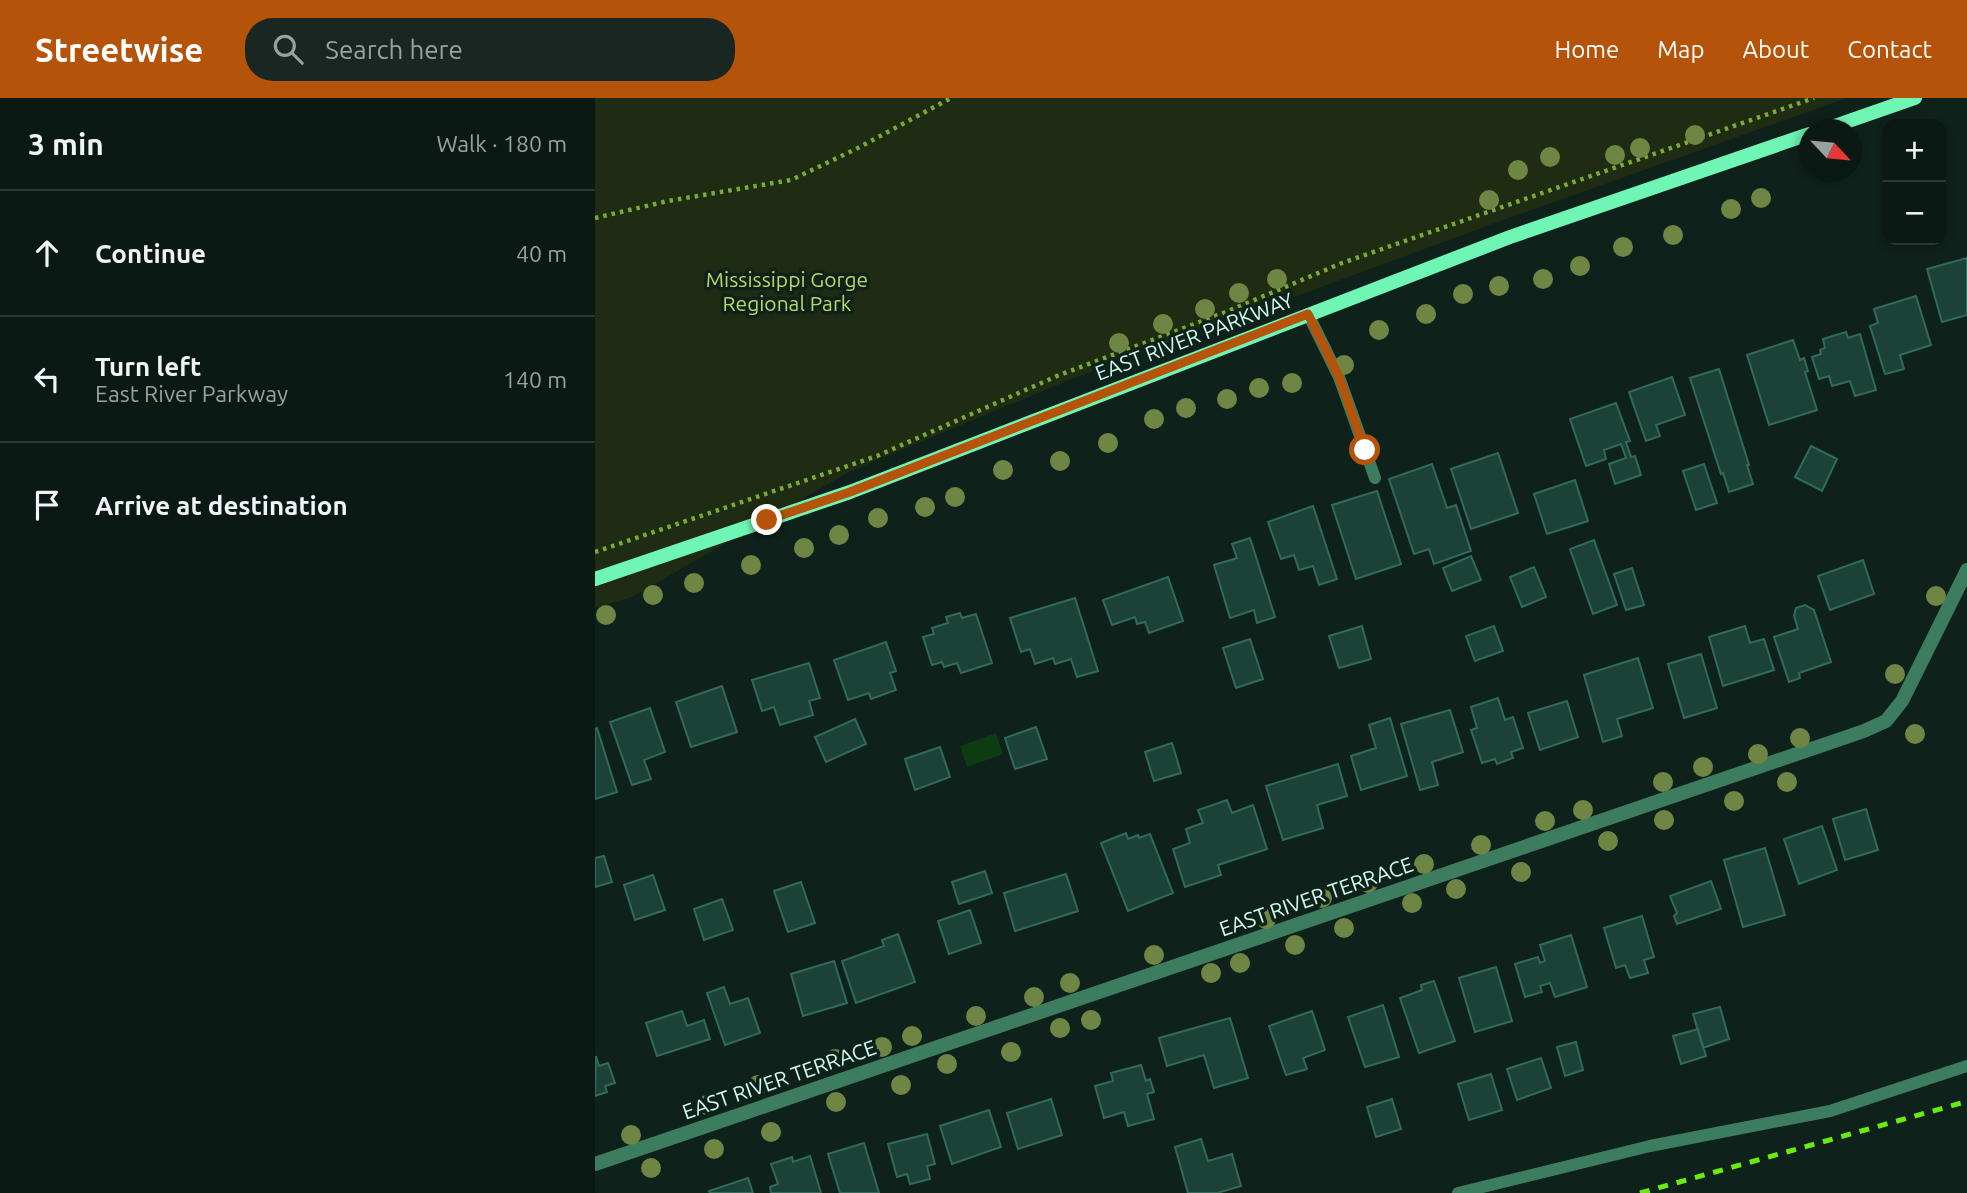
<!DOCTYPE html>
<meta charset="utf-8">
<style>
:root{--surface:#0b1914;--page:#192622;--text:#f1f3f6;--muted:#9aa0a0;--line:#2b3834;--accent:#b45309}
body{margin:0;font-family:Ubuntu,sans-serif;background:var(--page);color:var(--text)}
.controls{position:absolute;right:21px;top:21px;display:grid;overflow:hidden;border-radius:14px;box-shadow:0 4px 10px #0003}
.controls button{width:63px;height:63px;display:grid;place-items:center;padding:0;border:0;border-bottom:2px solid var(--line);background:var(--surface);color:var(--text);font:35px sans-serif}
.compass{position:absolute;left:1204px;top:21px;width:63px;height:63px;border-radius:50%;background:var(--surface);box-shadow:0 4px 10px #0003;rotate:116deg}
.stop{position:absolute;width:21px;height:21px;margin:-16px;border:5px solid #b45309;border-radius:50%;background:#fff}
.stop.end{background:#b45309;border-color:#fff;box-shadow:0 2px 7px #0008}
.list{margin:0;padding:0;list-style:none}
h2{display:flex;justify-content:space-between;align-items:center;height:91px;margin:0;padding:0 28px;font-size:30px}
h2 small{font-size:23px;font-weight:400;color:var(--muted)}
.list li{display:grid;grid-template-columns:46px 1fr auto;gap:21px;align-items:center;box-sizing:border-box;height:126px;padding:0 28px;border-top:2px solid var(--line)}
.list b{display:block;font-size:26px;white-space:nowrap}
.list p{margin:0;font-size:23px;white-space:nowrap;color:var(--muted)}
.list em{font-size:23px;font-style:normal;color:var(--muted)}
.icon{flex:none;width:38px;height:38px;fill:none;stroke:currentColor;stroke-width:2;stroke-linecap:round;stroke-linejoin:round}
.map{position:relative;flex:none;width:1372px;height:1095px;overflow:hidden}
header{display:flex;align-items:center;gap:42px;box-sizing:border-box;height:98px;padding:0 35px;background:var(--accent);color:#fff}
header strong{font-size:33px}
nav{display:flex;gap:38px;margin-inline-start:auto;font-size:24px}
.search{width:490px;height:63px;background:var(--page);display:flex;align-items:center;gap:18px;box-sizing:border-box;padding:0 24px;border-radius:28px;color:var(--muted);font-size:26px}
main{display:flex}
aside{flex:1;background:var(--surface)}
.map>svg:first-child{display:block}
.green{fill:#1f2b12}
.water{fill:#0d3c13}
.building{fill:#1c4136;stroke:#306b59;stroke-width:2}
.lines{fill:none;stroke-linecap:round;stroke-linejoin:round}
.path{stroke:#79ac36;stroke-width:4.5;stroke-dasharray:3.5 5;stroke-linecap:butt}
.lane{stroke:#3d7d5f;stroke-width:12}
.street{stroke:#3d7d5f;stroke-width:14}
.secondary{stroke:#6ff6b5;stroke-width:14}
.rail{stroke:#68eb0f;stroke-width:5;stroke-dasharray:10 9;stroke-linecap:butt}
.tree{fill:#6e8543}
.route{stroke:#b45309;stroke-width:9}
.labels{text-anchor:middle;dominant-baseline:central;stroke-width:7;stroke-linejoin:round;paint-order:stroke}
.park-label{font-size:21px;fill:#bbd763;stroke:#0f211b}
.street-label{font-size:21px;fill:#d2fcec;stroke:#0f211b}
</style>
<header>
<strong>Streetwise</strong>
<div class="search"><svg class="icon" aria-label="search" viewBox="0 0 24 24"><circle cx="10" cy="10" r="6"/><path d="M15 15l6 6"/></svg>Search here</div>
<nav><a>Home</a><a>Map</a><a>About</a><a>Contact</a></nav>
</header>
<main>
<aside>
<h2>3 min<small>Walk · 180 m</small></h2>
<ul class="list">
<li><svg class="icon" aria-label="ahead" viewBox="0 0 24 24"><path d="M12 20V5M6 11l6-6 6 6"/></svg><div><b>Continue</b></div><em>40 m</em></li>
<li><svg class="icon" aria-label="left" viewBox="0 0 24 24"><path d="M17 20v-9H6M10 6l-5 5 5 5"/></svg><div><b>Turn left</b><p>East River Parkway</p></div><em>140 m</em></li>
<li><svg class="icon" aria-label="arrive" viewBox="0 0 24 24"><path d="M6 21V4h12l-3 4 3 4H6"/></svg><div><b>Arrive at destination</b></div></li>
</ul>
</aside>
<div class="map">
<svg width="1372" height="1095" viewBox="0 0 1372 1095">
<rect width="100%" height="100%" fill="#0f211b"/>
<path class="green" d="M0,0H1252L900,125L479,280L256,373L37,499L0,510Z"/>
<path class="water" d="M401,635L408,656L372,669L365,648Z"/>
<path class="building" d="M1372,160V217L1347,224L1332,171Z
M1321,198L1336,247L1305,257L1309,271L1290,276L1275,228L1283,225L1279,211Z
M1251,234L1253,240L1265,236L1281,292L1260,298L1255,283L1237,288L1234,278L1224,281L1217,259L1226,256L1225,252L1230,250L1228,241Z
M1198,242L1205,262L1209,260L1213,273L1210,274L1222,312L1174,327L1152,257Z
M1124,271L1154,367H1152L1158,386L1134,394L1128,375L1126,376L1095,280Z
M1077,279L1090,317L1061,327L1065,338L1051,343L1034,294Z
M1021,305L1035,343L1031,344L1036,359L1040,358L1046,377L1020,386L1014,366L1031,360L1026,346L1009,352L1011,361L991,368L975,321Z
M1216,348L1242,361L1227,393L1200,379Z
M903,355L923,415L876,431L856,371Z
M837,366L852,410L861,407L876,453L839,466L834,451L819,456L794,381Z
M1109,366L1122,405L1101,412L1088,373Z
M980,382L993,423L952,436L939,396Z
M782,393L806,466L761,481L737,407Z
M718,408L742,481L724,487L718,468L704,472L699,457L686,461L673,424Z
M655,440L680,519L662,525L659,512L635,520L619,467L642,460L637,446Z
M999,442L1022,507L998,516L975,451Z
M876,458L886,482L857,493L848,470Z
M1268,462L1279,496L1235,512L1223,478Z
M939,469L951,499L927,509L915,479Z
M1037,470L1049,507L1031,512L1019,476Z
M573,479L588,523L554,535L550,524L542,526L540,519L517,527L508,502Z
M480,500L503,573L482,579L476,561L460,566L458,560L440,566L435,551L426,554L415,520Z
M1210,507L1219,512L1236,564L1204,575L1205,580L1194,584L1179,539L1203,531L1199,518L1201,510Z
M365,515L367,520L381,516L397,565L366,575L362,565L349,569L347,564L337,567L328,539L339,536L337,530L353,525L351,519Z
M767,528L776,561L744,570L734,538Z
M899,528L908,553L880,563L871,538Z
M1150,528L1155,545L1169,541L1179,572L1128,588L1114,539Z
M655,541L668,581L641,590L628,550Z
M291,544L301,573L295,575L301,592L276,601L274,595L253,602L239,562Z
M1106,556L1122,610L1089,620L1073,566Z
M1043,560L1058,610L1022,621L1027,638L1008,644L989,577Z
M214,565L225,600L214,603L218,617L185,627L179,609L167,613L157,582Z
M127,588L142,634L96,649L81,604Z
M903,600L910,622L918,619L928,650L916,654L918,660L902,666L900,661L887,665L876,632L882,630L876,609Z
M972,603L983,639L945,652L933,615Z
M55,610L70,654L49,662L56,681L37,687L15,624Z
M855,612L868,654L837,664L843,687L825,692L806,626Z
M795,620L812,678L766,692L756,658L781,650L774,627Z
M260,621L271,646L231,664L220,639Z
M441,629L452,661L420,671L410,640Z
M2,630L22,694L0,701V631Z
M577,645L586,675L559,683L550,654Z
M345,649L355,679L320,692L310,661Z
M743,666L752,698L722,707L728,730L688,742L671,688Z
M632,702L637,715L658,707L672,751L623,767L626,777L590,789L578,751L595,745L591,731L608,725L603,712Z
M1271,711L1283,752L1250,762L1238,721Z
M1227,728L1242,772L1204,786L1189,741Z
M531,735L533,741L543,737L544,740L555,736L578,795L533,813L506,745Z
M1170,750L1190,817L1148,829L1129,762Z
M9,758L17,784L0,789V760Z
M390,773L397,795L364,806L357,784Z
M471,776L483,813L420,833L409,795Z
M58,777L70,812L40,822L29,787Z
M1116,783L1126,811L1082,826L1079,818L1082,815L1075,798Z
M206,784L220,825L193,834L179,793Z
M127,801L138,832L109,842L99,811Z
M375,812L386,845L354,856L343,823Z
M1047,818L1059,859L1049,862L1053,875L1035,880L1030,867L1021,870L1009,830Z
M303,836L320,884L261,905L247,863L289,848L287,842Z
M976,837L992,889L960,899L955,885L945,888L947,894L930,899L920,866L943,859L945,865L950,863L945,847Z
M239,863L252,905L208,918L196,876Z
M901,869L917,923L880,934L864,880Z
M839,883L860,943L824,955L805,900L827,892L826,887Z
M129,889L135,906L153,900L165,935L130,947L112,895Z
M788,907L804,959L770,969L753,919Z
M1125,909L1134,941L1108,950L1098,916Z
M87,913L92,928L109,922L115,941L62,958L51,925Z
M717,913L730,952L708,960L712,971L691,977L674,928Z
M635,920L653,980L619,990L609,957L572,968L564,940Z
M1103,931L1111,958L1086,966L1078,938Z
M981,944L988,972L970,978L962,949Z
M1,958L4,968L13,965L20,985L10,988L12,994L0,998Z
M946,960L956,990L922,1002L912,971Z
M546,967L551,983L555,981L559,994L552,996L559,1021L533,1028L529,1014L509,1020L500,988L518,983L516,975Z
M896,976L907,1012L874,1022L863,986Z
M456,1001L467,1037L423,1051L412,1015Z
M797,1001L806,1031L781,1039L772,1009Z
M394,1012L406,1049L357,1066L345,1028Z
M332,1036L340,1066L332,1068L335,1081L315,1086L312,1076L302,1079L293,1046Z
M606,1041L613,1063L637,1056L646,1088L622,1095H593L580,1049Z
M269,1045L284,1095H245L233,1056Z
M215,1058L226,1095H176L175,1089L183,1086L176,1066L197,1059L198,1064Z
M153,1080L158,1095H115L114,1093Z"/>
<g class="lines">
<path class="path" d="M0,120L73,103L196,82L261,51L356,0
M0,454L282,358L462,278L631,214L747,165L1219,0"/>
<path class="lane" d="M713,216L744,279L780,380
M863,1095L1055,1048L1235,1013L1372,968"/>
<path class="street" d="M0,1066L1269,633L1291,623L1307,603L1372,472"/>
<path class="secondary" d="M1228,32L1320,0
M0,481L255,394L915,139L1214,36"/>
<path class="rail" d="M1045,1095L1370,1004"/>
</g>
<g class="tree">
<circle cx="1100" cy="37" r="10"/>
<circle cx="1045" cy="50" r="10"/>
<circle cx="1020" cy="57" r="10"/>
<circle cx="955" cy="59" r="10"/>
<circle cx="923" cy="72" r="10"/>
<circle cx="1166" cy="100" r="10"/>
<circle cx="894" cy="102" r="10"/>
<circle cx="1136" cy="111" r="10"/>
<circle cx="1078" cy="137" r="10"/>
<circle cx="1028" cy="149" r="10"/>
<circle cx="985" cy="168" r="10"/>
<circle cx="682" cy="181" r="10"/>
<circle cx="948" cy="181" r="10"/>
<circle cx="904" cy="188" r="10"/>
<circle cx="644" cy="195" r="10"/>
<circle cx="868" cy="196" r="10"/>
<circle cx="610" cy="211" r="10"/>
<circle cx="831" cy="216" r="10"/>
<circle cx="568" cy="226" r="10"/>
<circle cx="784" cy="232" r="10"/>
<circle cx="524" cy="245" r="10"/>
<circle cx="749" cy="267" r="10"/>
<circle cx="697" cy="285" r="10"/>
<circle cx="664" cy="290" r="10"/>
<circle cx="632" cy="301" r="10"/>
<circle cx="591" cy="310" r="10"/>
<circle cx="559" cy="321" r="10"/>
<circle cx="513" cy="345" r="10"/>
<circle cx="465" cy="363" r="10"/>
<circle cx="408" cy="372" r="10"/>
<circle cx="360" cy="399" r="10"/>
<circle cx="330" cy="409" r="10"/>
<circle cx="283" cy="420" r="10"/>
<circle cx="244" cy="437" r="10"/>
<circle cx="209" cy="450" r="10"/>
<circle cx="156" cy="467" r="10"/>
<circle cx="99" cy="485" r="10"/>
<circle cx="58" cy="497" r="10"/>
<circle cx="1341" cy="498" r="10"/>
<circle cx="11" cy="517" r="10"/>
<circle cx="1300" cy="576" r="10"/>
<circle cx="1320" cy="636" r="10"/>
<circle cx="1205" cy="640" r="10"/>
<circle cx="1163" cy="656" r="10"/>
<circle cx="1108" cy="669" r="10"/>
<circle cx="1068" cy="684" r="10"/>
<circle cx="1192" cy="684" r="10"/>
<circle cx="1139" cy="703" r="10"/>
<circle cx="988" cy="712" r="10"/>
<circle cx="1069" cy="722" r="10"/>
<circle cx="950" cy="723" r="10"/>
<circle cx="1013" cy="743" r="10"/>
<circle cx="886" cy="747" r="10"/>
<circle cx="829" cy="766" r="10"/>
<circle cx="926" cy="774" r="10"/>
<circle cx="773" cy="785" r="10"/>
<circle cx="861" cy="791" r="10"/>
<circle cx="727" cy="800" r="10"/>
<circle cx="817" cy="805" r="10"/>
<circle cx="671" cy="821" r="10"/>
<circle cx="749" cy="830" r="10"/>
<circle cx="700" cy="847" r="10"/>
<circle cx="559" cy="857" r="10"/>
<circle cx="645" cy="865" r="10"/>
<circle cx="616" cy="875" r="10"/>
<circle cx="475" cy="885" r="10"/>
<circle cx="439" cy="899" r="10"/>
<circle cx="381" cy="918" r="10"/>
<circle cx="496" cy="922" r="10"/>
<circle cx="465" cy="930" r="10"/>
<circle cx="317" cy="938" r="10"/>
<circle cx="287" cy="949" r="10"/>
<circle cx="416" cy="954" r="10"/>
<circle cx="240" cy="961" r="10"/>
<circle cx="352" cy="966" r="10"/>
<circle cx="163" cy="987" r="10"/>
<circle cx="306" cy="987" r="10"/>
<circle cx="241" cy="1004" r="10"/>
<circle cx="112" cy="1007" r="10"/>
<circle cx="176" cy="1034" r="10"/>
<circle cx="36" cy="1037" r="10"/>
<circle cx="119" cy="1051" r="10"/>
<circle cx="56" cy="1070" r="10"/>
</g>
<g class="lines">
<path class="route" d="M172,422L255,394L713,216L744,279L770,352"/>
</g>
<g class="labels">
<g class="park-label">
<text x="192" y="181">Mississippi Gorge<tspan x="192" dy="24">Regional Park</tspan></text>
</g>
<g class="street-label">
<text transform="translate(599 238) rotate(-21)">EAST RIVER PARKWAY</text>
<text transform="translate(721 798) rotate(-19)">EAST RIVER TERRACE</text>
<text transform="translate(184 981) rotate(-19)">EAST RIVER TERRACE</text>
</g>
</g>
</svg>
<div class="controls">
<button>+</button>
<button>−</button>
</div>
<svg class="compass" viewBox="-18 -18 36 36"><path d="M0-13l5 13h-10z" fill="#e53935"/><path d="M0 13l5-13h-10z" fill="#9aa0a0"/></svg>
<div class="stop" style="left:770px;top:352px"></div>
<div class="stop end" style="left:172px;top:422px"></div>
</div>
</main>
